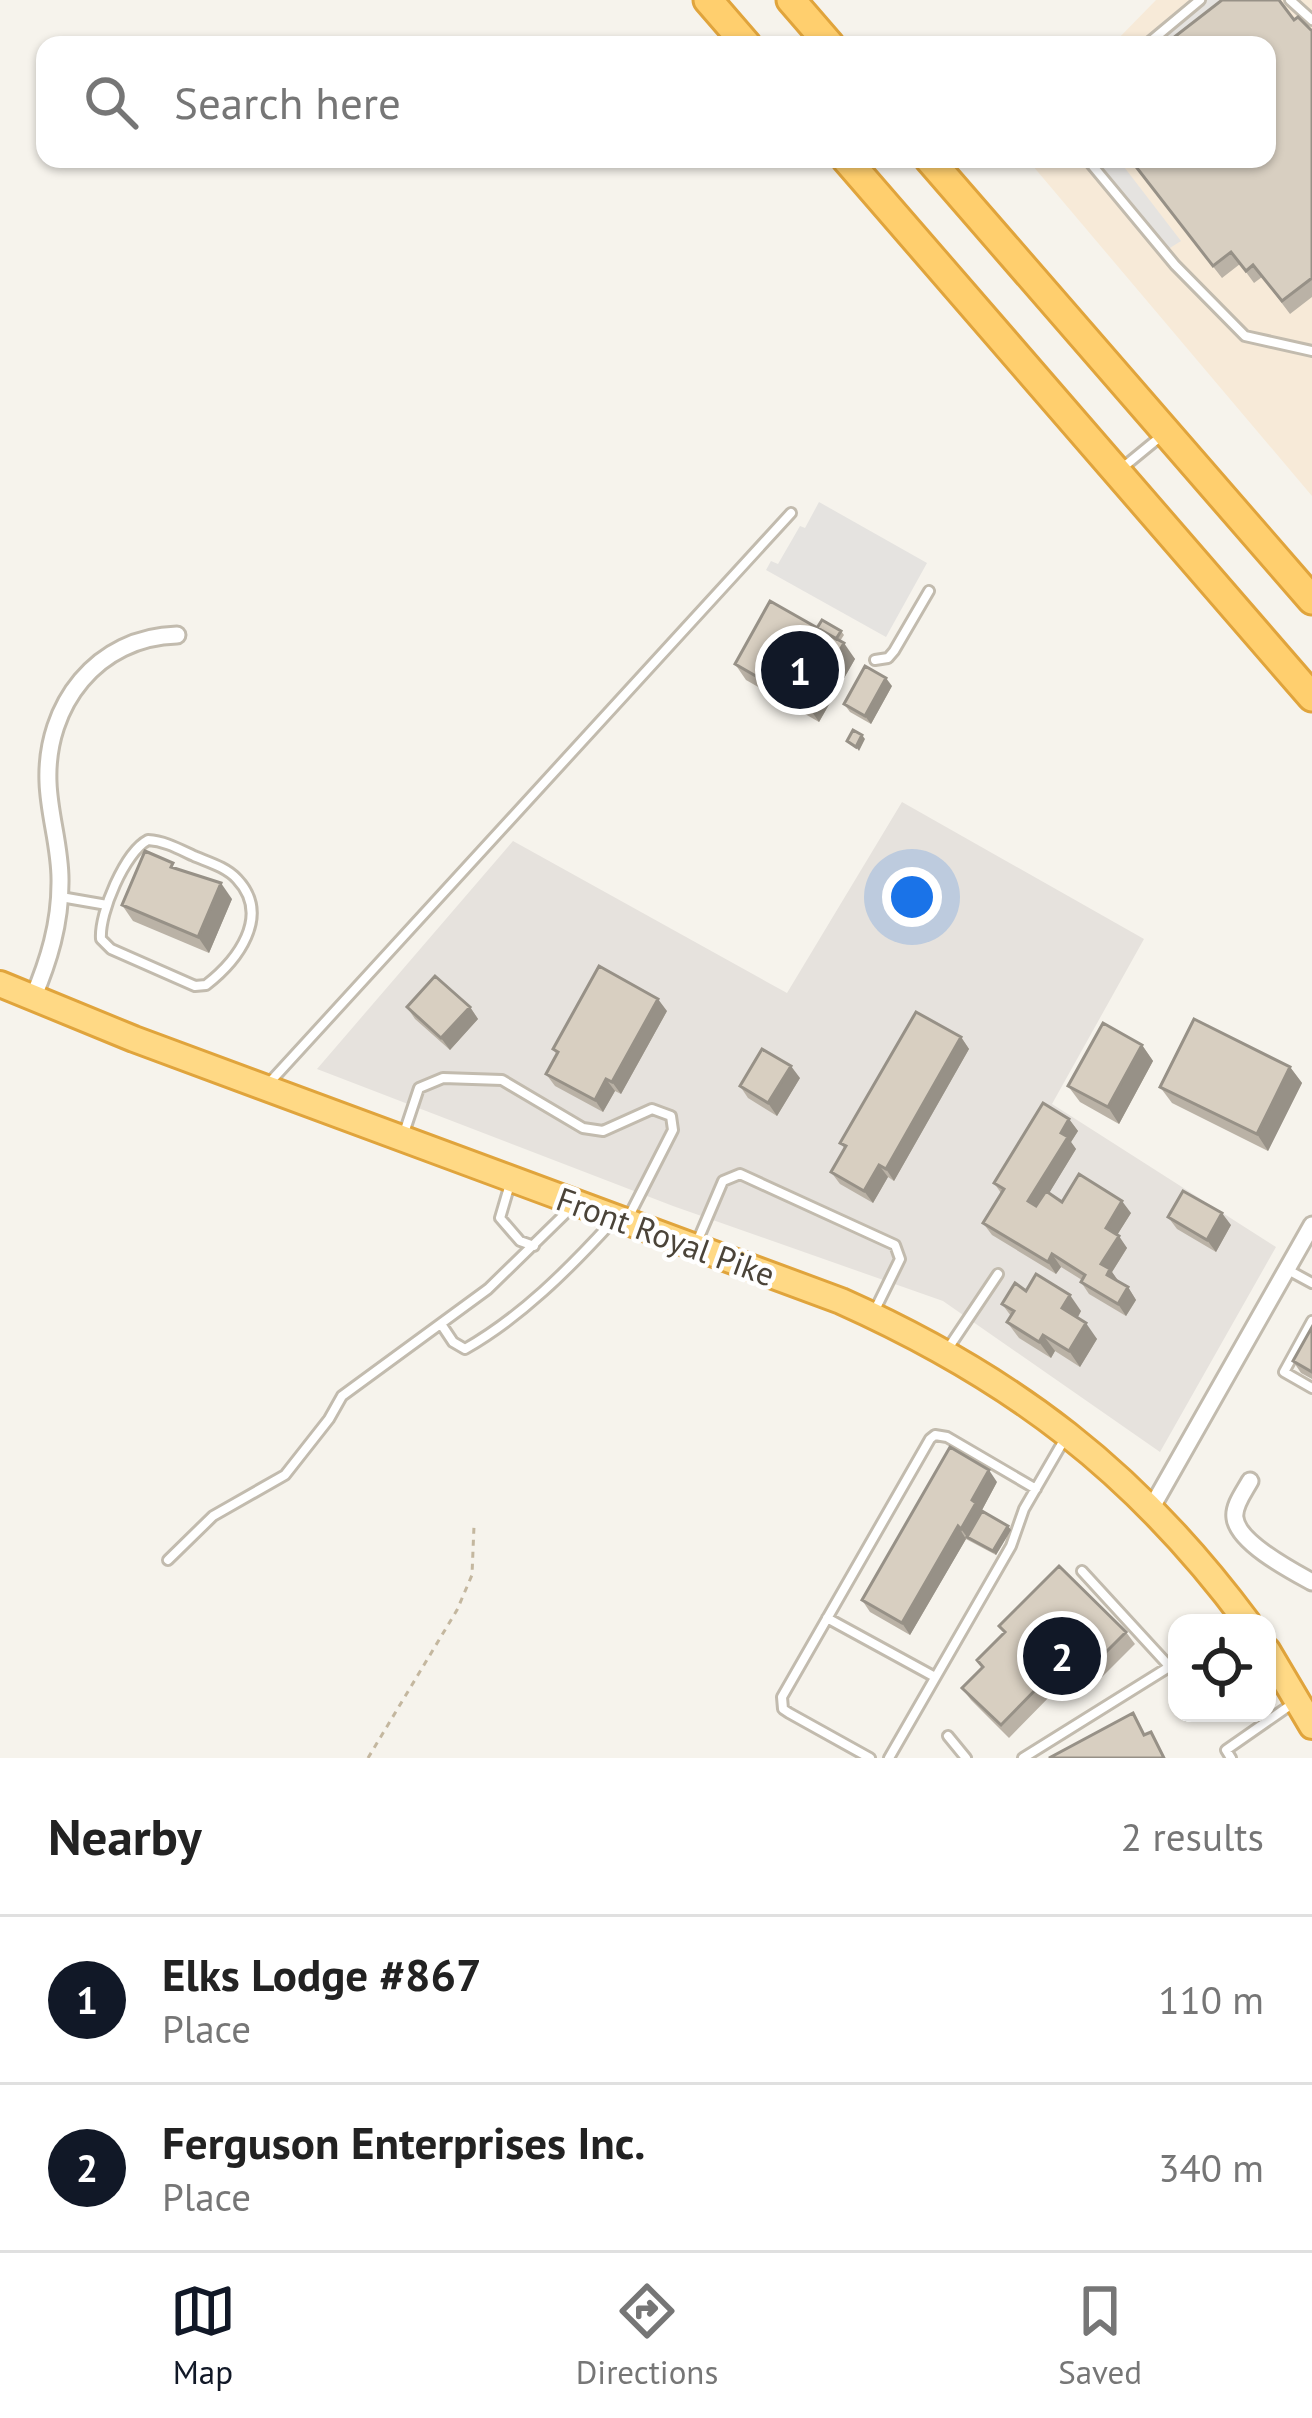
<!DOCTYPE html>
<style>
:root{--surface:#fff;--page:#f2f2f2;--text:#222;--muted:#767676;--line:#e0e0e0;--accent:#111827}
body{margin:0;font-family:"PT Sans",sans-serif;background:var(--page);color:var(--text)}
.controls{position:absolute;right:36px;bottom:36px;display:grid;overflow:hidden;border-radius:24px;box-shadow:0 3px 9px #0004}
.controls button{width:108px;height:108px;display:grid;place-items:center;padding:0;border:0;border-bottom:3px solid var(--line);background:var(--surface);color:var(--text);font:60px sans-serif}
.you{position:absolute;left:912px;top:897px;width:42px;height:42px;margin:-30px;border:9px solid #fff;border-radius:50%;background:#1a73e8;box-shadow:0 0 0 18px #1a73e833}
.badge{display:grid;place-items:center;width:78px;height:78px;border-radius:50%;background:var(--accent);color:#fff;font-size:39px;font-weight:700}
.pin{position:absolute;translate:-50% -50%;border:6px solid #fff;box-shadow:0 3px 12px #0006}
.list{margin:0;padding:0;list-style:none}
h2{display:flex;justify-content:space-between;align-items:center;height:156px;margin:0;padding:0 48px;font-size:51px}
h2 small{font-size:39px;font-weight:400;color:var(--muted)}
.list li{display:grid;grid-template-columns:78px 1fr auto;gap:36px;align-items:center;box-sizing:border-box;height:168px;padding:0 48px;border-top:3px solid var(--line)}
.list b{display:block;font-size:45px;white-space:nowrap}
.list p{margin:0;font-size:39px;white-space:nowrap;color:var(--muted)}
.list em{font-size:39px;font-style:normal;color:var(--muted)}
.icon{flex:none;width:66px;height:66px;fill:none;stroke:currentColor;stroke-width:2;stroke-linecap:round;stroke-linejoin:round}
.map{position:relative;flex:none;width:1312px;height:1758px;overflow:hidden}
.search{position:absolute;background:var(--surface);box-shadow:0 3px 9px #0004;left:36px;right:36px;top:36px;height:132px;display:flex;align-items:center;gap:30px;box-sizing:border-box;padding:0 42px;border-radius:24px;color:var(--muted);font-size:45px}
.sheet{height:492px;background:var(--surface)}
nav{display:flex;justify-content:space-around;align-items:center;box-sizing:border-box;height:168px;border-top:3px solid var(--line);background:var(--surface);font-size:33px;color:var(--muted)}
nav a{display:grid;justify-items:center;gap:6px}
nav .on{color:var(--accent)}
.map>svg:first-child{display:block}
.commercial{fill:#f7ead8}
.industrial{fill:#e6e2dd}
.parking{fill:#e5e3e0}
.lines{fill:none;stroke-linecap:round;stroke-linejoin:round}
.service-casing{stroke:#c2bbae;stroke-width:14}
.minor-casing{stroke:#c2bbae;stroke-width:21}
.trunk-casing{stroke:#e0a43c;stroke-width:30}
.motorway-casing{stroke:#e0a43c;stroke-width:33}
.path{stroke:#c4b79f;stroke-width:3;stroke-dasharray:6 6;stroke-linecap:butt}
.service{stroke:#fff;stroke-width:8}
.minor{stroke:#fff;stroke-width:15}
.trunk{stroke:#ffd985;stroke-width:24}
.motorway{stroke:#ffcf6e;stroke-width:27}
.wall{fill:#bab2a6}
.shaded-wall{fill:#979187}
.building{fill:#d8cfc1;stroke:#979187;stroke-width:3}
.labels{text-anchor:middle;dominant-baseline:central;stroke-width:9;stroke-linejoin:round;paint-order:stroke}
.street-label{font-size:33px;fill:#4b4439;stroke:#fff}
</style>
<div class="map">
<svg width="1312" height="1758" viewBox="0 0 1312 1758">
<rect width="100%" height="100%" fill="#f6f3ec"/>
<path class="commercial" d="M1156,0H1312V496L1027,159H1267V45H1112Z"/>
<path class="industrial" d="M902,802L1144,939L1052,1104L1276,1247L1160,1452L943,1301L673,1206L317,1069L513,841L787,993Z"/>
<path class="parking" d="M1198,0H1243L1185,45H1145Z
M1110,159H1118L1181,241L1162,253L1093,172Z
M819,502L927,563L886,637L766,570L771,561L778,564L800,526L805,528Z"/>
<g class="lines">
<defs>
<path id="service" d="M1290,0L1312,20
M1146,45L1200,0
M1087,159L1175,265L1245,336L1312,351
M1121,469L1160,437
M875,660L888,658L894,651L929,591
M148,840C165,841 179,849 194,856C208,862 226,867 237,879C272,916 237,961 206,985L195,986L111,949L101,939C99,913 125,852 148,840Z
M61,897L107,905
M270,1082L791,513
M403,1136L419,1088L443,1078L502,1080L583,1128L603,1131L652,1109L671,1116L673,1130L627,1220
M510,1184L500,1218L520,1241L534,1246
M697,1242L723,1181L740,1174L895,1245L900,1259L873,1314
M1288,1270L1312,1283
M1312,1321L1284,1372L1312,1388
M441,1324L453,1342L465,1349C521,1317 568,1270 611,1223
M947,1350L998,1274
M168,1560L213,1516L285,1475L329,1419L342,1396L488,1289L571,1208
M1082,1571L1170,1667
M827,1618L935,1677
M948,1736L966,1758
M870,1758L789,1713L783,1709L782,1697L930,1439L935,1435L947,1437L1036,1489
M889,1758L1011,1546L1024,1509L1064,1440
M1023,1758L1177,1662
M1231,1758L1226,1750L1292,1704"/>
<path id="minor" d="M33,998C49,960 60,924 60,883C61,849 49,816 48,782C45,705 97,637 177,635
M1250,1481C1244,1492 1233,1506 1235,1518C1238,1543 1292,1571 1312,1582
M1152,1507L1312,1225"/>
<path id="trunk" d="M0,984L134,1039L841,1301C1013,1378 1136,1472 1248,1623
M1267,1650L1312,1726"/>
<path id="motorway" d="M708,0L747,45
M791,0L830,45
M846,159L1312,697
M929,159L1312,600"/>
</defs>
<use href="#service" class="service-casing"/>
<use href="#minor" class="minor-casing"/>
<use href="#trunk" class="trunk-casing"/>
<use href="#motorway" class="motorway-casing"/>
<path class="path" d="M368,1758L457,1610L472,1575L474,1526"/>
<use href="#service" class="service"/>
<use href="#minor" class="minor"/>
<use href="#trunk" class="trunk"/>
<use href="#motorway" class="motorway"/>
</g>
<path class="wall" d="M1294,20L1312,31V297L1290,314L1262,277L1254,283L1240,264L1222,278L1129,159Z
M817,628L841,631L844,635L840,641L855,659L819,722L746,680L735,664Z
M892,686L871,724L850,712L844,704Z
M232,899L209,953L133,921L122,905Z
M407,1007H470L478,1019L450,1050L415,1019Z
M667,1011L621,1094L615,1091L603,1112L555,1086L546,1074L557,1055L553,1049Z
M961,1037L969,1049L894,1181L888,1177L873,1203L840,1184L831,1172L845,1149L840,1143Z
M1142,1045L1153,1061L1119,1124L1080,1102L1068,1086Z
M1290,1067L1302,1083L1268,1151L1172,1103L1160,1087Z
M800,1078L777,1116L748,1098L740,1086Z
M1069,1119L1078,1131L1071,1142L1076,1149L1049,1193L1062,1202L1131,1213L1117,1235L1127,1248L1112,1272L1119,1282L1128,1287L1136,1300L1126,1316L1089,1294L1081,1282L1082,1280L1061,1267L1056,1274L992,1235L983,1223L1001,1193L994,1183Z
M1168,1217L1231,1225L1216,1252L1177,1229Z
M1026,1291L1081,1311L1078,1317L1097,1339L1080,1367L1055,1351L1051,1358L1019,1338L1007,1322L1011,1316L1002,1304Z
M1312,1327V1379L1301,1373L1293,1361Z
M997,1482L982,1510L1008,1526L1011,1530L996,1555L966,1539L910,1635L870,1612L862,1600Z
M999,1626L1126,1632L1135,1644L1102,1677L1092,1668L1065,1695L1058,1688L1009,1738L971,1700L962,1688L982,1668L977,1660L1004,1633Z"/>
<path class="shaded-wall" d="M844,643L855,659L819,722L808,706Z
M886,678L892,686L871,724L865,716Z
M862,735L865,739L859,751L856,747Z
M221,883L232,899L209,953L198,937Z
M658,999L667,1011L621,1094L612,1082Z
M470,1007L478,1019L450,1050L441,1038Z
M961,1037L969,1049L894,1181L886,1169Z
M1142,1045L1153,1061L1119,1124L1108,1107Z
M791,1066L800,1078L777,1116L768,1103Z
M1290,1067L1302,1083L1268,1151L1257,1134Z
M606,1079L615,1091L603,1112L595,1100Z
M1069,1119L1078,1131L1071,1142L1076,1149L1037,1213L1028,1201Z
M879,1165L888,1177L873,1203L864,1191Z
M1122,1201L1131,1213L1114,1240L1106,1228Z
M1222,1213L1231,1225L1216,1252L1207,1240Z
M1119,1236L1127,1248L1112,1272L1119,1282L1107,1275L1101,1264Z
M1052,1254L1061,1267L1056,1274L1048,1262Z
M1128,1287L1136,1300L1126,1316L1118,1304Z
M1070,1295L1081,1311L1074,1324L1062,1308Z
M1086,1323L1097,1339L1080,1367L1069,1351Z
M1043,1335L1055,1351L1051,1358L1039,1342Z
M989,1470L997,1482L982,1510L985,1515L967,1537L961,1529L972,1500Z
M958,1526L966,1539L910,1635L902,1623Z
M1008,1526L1011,1530L996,1555L993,1551Z"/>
<path class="building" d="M1222,0H1279L1294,20L1298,17L1312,31V278L1282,301L1253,265L1246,271L1231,252L1213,266L1130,159H1267V45H1164Z
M770,601L844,643L808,706L735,664Z
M822,620L841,631L836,639L817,628Z
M865,666L886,678L865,716L844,704Z
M853,730L862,735L856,747L847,741Z
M145,851L173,863L171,867L221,883L198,937L122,905Z
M599,966L658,999L612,1082L606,1079L595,1100L546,1074L558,1052L553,1049Z
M435,976L470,1007L441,1038L407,1007Z
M916,1012L961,1037L886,1169L879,1165L864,1191L831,1172L846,1146L840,1143Z
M1194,1019L1290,1067L1257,1134L1160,1087Z
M1103,1023L1142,1045L1108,1107L1068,1086Z
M762,1049L791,1066L768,1103L740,1086Z
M1043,1103L1069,1119L1061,1133L1068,1137L1028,1201L1036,1206L1046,1191L1062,1202L1079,1174L1122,1201L1106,1228L1119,1236L1101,1264L1110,1269L1107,1275L1128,1287L1118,1304L1081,1282L1085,1275L1052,1254L1048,1262L983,1223L1004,1189L994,1183Z
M1183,1191L1222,1213L1207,1240L1168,1217Z
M1036,1274L1070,1295L1062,1308L1086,1323L1069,1351L1043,1335L1039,1342L1007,1322L1014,1311L1002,1304L1015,1283L1026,1291Z
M1312,1327V1372L1293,1361Z
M950,1447L989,1470L972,1500L976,1503L961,1529L958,1526L902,1623L862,1600Z
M982,1511L1008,1526L993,1551L967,1537Z
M1059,1566L1126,1632L1093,1665L1083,1656L1056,1683L1049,1676L1001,1725L962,1688L983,1667L977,1660L1005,1632L999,1626Z
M1133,1713L1144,1735L1151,1732L1164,1758H1049Z"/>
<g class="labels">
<g class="street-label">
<text transform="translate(666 1236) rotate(20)">Front Royal Pike</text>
</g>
</g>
</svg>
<div class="controls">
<button><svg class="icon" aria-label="locate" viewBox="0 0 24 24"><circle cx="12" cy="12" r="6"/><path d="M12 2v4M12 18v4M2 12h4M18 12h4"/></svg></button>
</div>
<div class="you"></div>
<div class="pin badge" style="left:800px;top:670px">1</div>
<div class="pin badge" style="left:1062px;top:1656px">2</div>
<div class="search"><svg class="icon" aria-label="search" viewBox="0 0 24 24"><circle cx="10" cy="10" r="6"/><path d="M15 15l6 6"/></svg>Search here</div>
</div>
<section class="sheet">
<h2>Nearby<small>2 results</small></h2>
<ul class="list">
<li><span class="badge">1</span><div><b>Elks Lodge #867</b><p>Place</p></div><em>110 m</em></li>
<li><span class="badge">2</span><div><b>Ferguson Enterprises Inc.</b><p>Place</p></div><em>340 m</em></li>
</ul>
</section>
<nav>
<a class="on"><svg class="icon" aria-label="map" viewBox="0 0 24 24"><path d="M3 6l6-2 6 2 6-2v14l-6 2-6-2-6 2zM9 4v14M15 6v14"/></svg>Map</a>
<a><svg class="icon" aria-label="directions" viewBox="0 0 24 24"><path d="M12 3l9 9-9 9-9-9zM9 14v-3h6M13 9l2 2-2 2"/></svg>Directions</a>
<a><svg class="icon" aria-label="saved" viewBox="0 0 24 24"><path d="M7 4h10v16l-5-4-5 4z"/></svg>Saved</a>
</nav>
